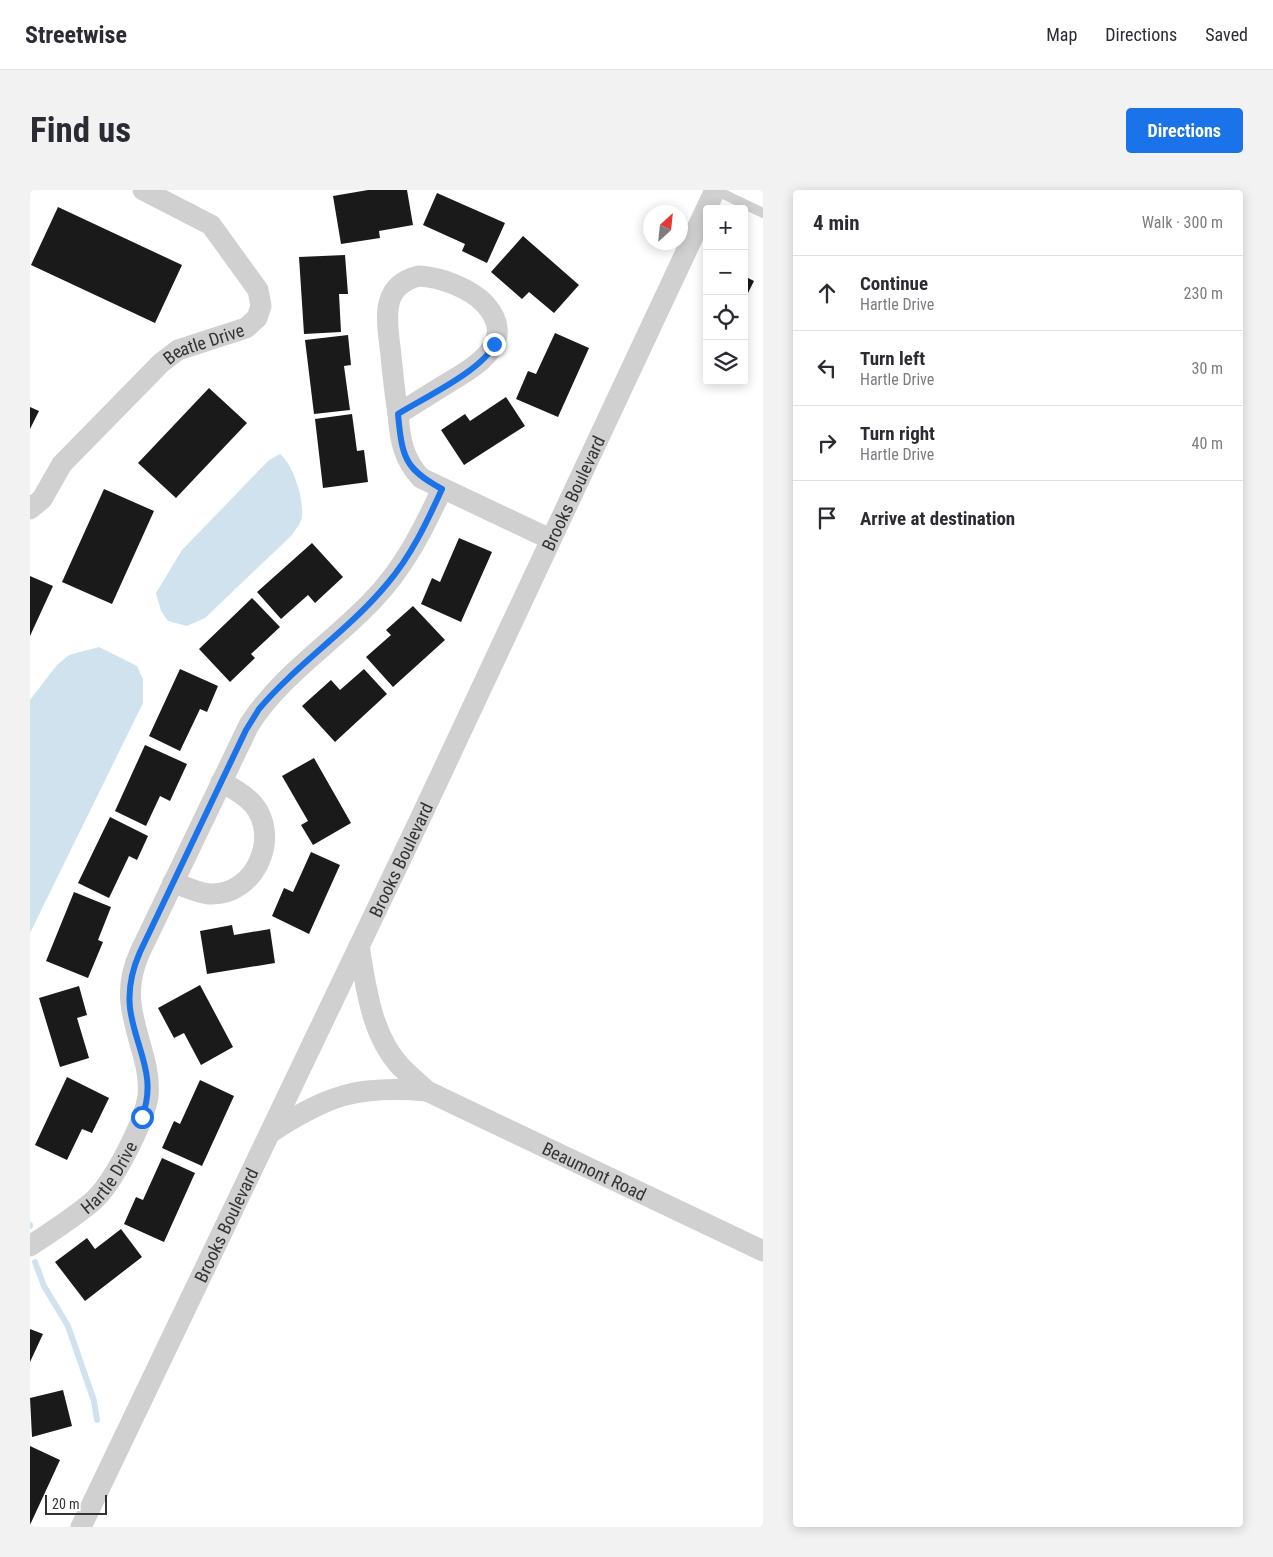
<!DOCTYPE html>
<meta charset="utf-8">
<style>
:root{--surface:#fff;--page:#f2f2f3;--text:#2b2b33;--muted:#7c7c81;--line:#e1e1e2;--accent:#1a73e8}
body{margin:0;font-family:"Roboto Condensed",sans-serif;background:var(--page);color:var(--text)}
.controls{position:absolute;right:15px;top:15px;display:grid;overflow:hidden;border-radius:5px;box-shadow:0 2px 12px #0003}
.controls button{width:45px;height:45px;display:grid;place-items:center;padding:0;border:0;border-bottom:1px solid var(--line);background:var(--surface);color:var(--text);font:25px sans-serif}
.compass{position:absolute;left:613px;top:15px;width:45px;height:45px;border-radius:50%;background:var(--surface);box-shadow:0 2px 12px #0003;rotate:27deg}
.scale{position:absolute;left:15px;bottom:12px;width:62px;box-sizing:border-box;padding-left:5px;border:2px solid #333;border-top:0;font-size:14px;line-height:18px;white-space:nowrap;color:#333;-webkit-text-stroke:4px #fff;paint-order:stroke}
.stop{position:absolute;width:15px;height:15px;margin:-11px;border:4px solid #1a73e8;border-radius:50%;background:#fff}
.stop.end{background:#1a73e8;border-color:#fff;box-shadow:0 1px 5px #0008}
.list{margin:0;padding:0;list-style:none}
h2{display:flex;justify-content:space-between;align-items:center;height:65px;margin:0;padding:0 20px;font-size:21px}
h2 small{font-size:16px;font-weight:400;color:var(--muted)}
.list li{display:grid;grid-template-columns:32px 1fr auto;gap:15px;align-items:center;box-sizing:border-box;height:75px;padding:0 20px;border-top:1px solid var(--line)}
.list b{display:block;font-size:19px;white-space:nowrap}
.list p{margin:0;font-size:16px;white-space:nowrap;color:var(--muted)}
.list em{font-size:16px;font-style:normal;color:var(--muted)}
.icon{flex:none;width:28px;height:28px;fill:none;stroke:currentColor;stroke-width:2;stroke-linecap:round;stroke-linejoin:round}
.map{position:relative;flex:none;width:733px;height:1337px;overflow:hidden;border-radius:5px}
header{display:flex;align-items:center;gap:30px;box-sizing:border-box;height:70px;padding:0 25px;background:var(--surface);border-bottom:1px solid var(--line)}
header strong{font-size:24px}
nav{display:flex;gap:28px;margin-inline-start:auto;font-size:18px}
.intro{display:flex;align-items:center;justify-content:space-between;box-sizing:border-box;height:120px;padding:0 30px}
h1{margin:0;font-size:35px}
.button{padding:12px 22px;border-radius:5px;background:var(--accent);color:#fff;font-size:18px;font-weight:700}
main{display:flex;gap:30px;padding:0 30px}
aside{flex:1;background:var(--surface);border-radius:5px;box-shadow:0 2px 12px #0003}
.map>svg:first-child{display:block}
.water{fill:#cfe2ee}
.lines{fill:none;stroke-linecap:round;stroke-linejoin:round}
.stream{stroke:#cfe2ee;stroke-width:6}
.building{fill:#1a1a1a}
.service{stroke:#d0d0d0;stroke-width:10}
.minor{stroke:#d0d0d0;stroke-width:21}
.route{stroke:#1a73e8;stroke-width:6}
.labels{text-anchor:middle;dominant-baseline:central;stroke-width:5;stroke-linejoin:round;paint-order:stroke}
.street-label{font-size:18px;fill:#333;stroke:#fff}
</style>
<header>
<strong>Streetwise</strong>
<nav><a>Map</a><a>Directions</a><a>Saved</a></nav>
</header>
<div class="intro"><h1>Find us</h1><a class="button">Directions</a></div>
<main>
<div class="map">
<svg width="733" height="1337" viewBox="0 0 733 1337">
<rect width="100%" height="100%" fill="#fff"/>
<path class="water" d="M250,264C264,275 276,314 271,331C269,335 265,340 262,345L175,428L157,436L138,431L131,421L126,403L152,360L239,270Z
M69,457L107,476L113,489V513L0,743V510L27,475L39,465Z"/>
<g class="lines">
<path class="stream" d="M0,1035V1036
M5,1072L14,1096L38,1136L64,1211L67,1230"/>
</g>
<path class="building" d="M338,0H377L383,35L349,41L350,48L311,54L303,6Z
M407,3L475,33L457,73L432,61L435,54L393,35Z
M28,17L152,75L125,133L1,75Z
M493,46L549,95L524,123L499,102L492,109L461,82Z
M315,65L318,104H309L311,142L274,144L269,67Z
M714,86L724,91L714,111Z
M525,143L559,158L528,227L486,209L498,181L506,184Z
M318,145L321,175L314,176L320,220L284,224L275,150Z
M179,198L217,233L146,308L108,273Z
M476,207L495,236L434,275L411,240L435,224L440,231Z
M0,217L9,221L0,239Z
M322,224L327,261L334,260L338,292L293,298L285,229Z
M74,299L124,321L82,414L32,392Z
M429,348L462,362L431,432L391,414L402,388L410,392Z
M282,353L313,387L285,413L278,405L251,429L227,402Z
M0,386L23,396L0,446Z
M222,408L250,437L221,464L225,468L200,492L169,459Z
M383,416L415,450L363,497L336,467L361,445L356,440Z
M150,479L188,496L177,522L170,519L150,561L119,546Z
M334,479L357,504L305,552L272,516L301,490L310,500Z
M115,555L157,574L140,611L130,606L116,636L85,621Z
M284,568L321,633L283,655L271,635L278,631L252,586Z
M80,627L118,646L107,670L99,666L79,708L48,693Z
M281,662L310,675L279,744L242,726L254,698L263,702Z
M44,702L81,717L68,750L73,752L58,788L16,771Z
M202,735L204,745L240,739L245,773L177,784L170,741Z
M170,795L203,857L171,875L154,843L144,848L128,818Z
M49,796L57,825L47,828L59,868L30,877L9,808Z
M37,887L79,908L62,943L52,939L37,970L5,955Z
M170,890L204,906L172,976L132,958L144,931L150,934Z
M132,968L165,983L134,1052L94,1034L106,1007L113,1010Z
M91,1039L112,1067L55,1111L25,1072L57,1048L65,1059Z
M0,1139L13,1144L0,1172Z
M33,1200L42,1236L2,1247L0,1208Z
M0,1256L30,1270L0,1335Z"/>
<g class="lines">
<path class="service" d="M685,0L733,23"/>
<g class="minor">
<path d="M389,86C410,87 440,98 455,114C489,152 445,177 416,194C400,204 384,214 368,224C365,205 363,186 361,166C358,134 347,96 389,86Z"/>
<path d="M368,224C370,249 373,269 391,288L520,349"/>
<path id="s1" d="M0,319L12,309L32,274L131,173L148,160L216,138L227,128L231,116L228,100L181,35L113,0"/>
<path d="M143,692C155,697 168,703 180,704C225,706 251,647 223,614C214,604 203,598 191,592"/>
<path id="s2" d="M329,756C336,797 341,845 371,877C379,885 388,893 397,901L733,1061"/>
<path d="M240,943C298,905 327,895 397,901"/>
<path id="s3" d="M0,1056C21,1042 43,1028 62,1012C83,994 114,933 118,906C119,896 118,886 116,876C106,833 90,806 110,762L219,535C251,485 302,453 342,411C374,378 393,340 412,299"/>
<path id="s4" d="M51,1337L390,629L685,0"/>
</g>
</g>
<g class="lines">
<path class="route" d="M112,927C128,885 105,858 100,818C98,799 102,780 110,762L216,540L229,519C268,473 319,440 357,394C381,366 397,332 412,299C374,279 372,266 368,224C392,209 455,179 464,154"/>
</g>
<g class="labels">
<g class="street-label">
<text stroke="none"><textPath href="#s1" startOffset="245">Beatle Drive</textPath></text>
<text stroke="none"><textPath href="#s4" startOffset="1145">Brooks Boulevard</textPath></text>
<text stroke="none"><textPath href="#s4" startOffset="740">Brooks Boulevard</textPath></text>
<text stroke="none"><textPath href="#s2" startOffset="351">Beaumont Road</textPath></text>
<text stroke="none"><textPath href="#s3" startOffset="106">Hartle Drive</textPath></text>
<text stroke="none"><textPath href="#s4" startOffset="335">Brooks Boulevard</textPath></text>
</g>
</g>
</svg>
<div class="controls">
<button>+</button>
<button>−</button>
<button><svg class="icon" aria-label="locate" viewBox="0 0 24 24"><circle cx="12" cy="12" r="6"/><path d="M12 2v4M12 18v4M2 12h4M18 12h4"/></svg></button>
<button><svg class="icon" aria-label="layers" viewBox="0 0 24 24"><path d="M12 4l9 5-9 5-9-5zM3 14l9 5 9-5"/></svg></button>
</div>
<svg class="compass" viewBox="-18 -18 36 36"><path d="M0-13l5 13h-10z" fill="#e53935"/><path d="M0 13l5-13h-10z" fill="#7c7c81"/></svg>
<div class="scale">20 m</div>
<div class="stop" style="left:112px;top:927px"></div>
<div class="stop end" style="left:464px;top:154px"></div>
</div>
<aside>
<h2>4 min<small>Walk · 300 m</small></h2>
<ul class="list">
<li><svg class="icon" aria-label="ahead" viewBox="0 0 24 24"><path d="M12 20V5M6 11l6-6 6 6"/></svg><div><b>Continue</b><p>Hartle Drive</p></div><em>230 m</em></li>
<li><svg class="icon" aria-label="left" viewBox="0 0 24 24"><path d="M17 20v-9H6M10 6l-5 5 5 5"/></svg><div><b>Turn left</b><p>Hartle Drive</p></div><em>30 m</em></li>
<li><svg class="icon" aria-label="right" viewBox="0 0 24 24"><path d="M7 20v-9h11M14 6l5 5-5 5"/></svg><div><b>Turn right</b><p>Hartle Drive</p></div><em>40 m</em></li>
<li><svg class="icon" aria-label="arrive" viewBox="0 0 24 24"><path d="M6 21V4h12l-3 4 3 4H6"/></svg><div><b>Arrive at destination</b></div></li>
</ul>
</aside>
</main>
